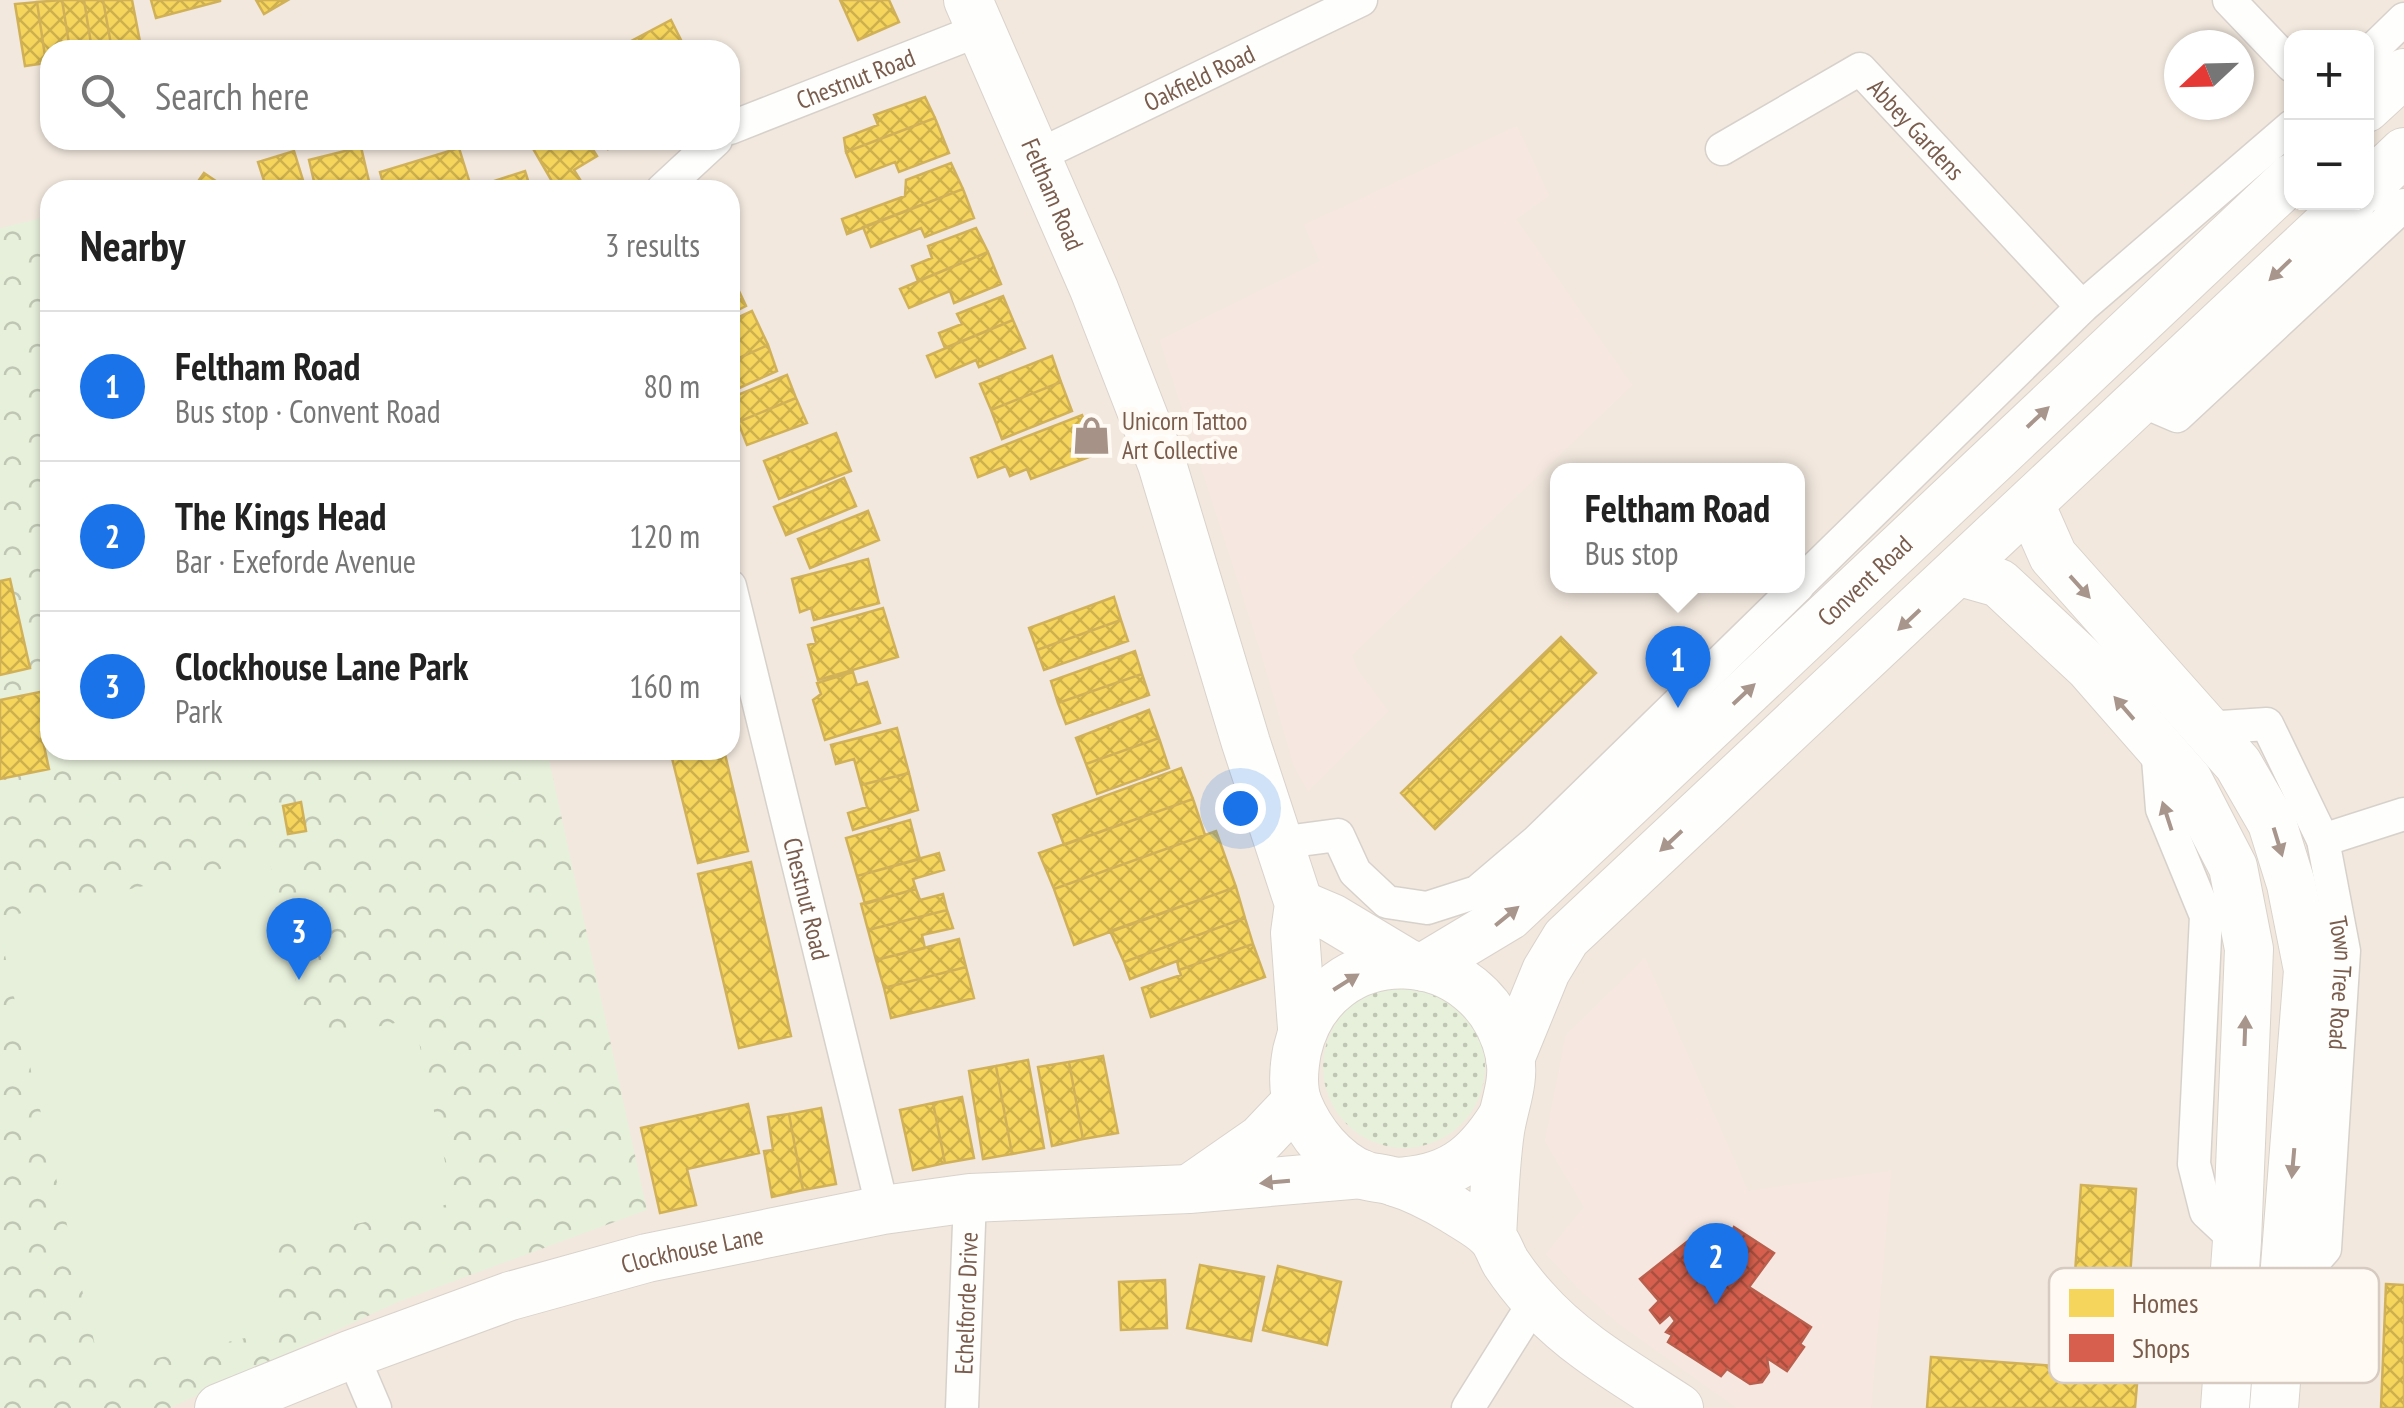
<!DOCTYPE html>
<meta charset="utf-8">
<style>
:root{--surface:#fff;--page:#f2f2f2;--text:#222;--muted:#767676;--line:#e0e0e0;--accent:#1a73e8}
body{margin:0;font-family:"PT Sans Narrow",sans-serif;background:var(--page);color:var(--text)}
.controls{position:absolute;right:30px;top:30px;display:grid;overflow:hidden;border-radius:20px;box-shadow:0 2px 8px #0004}
.controls button{width:90px;height:90px;display:grid;place-items:center;padding:0;border:0;border-bottom:2px solid var(--line);background:var(--surface);color:var(--text);font:50px sans-serif}
.compass{position:absolute;left:2164px;top:30px;width:90px;height:90px;border-radius:50%;background:var(--surface);box-shadow:0 2px 8px #0004;rotate:248deg}
.you{position:absolute;left:1240px;top:808px;width:35px;height:35px;margin:-25px;border:8px solid #fff;border-radius:50%;background:#1a73e8;box-shadow:0 0 0 15px #1a73e833}
.badge{display:grid;place-items:center;width:65px;height:65px;border-radius:50%;background:var(--accent);color:#fff;font-size:32px;font-weight:700}
.pin{position:absolute;translate:-50% -82px;filter:drop-shadow(0 2px 5px #0008)}
.pin::after{content:'';position:absolute;top:52px;width:35px;height:30px;background:inherit;clip-path:polygon(0 0,100% 0,50% 100%)}
.popup{position:absolute;left:1550px;top:463px;width:255px;height:130px;box-sizing:border-box;display:grid;place-content:center;border-radius:20px;background:var(--surface);filter:drop-shadow(0 2px 8px #0005);font-size:32px;white-space:nowrap;color:var(--muted)}
.popup b{font-size:38px;color:var(--text)}
.popup::after{content:'';position:absolute;left:50%;top:100%;margin-left:-20px;border:20px solid transparent;border-top-color:var(--surface)}
.list{margin:0;padding:0;list-style:none}
h2{display:flex;justify-content:space-between;align-items:center;height:130px;margin:0;padding:0 40px;font-size:42px}
h2 small{font-size:32px;font-weight:400;color:var(--muted)}
.list li{display:grid;grid-template-columns:65px 1fr auto;gap:30px;align-items:center;box-sizing:border-box;height:150px;padding:0 40px;border-top:2px solid var(--line)}
.list b{display:block;font-size:38px;white-space:nowrap}
.list p{margin:0;font-size:32px;white-space:nowrap;color:var(--muted)}
.list em{font-size:32px;font-style:normal;color:var(--muted)}
.icon{flex:none;width:55px;height:55px;fill:none;stroke:currentColor;stroke-width:2;stroke-linecap:round;stroke-linejoin:round}
.map{position:relative;flex:none;width:2404px;height:1408px;overflow:hidden}
.search{position:absolute;background:var(--surface);box-shadow:0 2px 8px #0004;left:40px;top:40px;width:700px;height:110px;display:flex;align-items:center;gap:25px;box-sizing:border-box;padding:0 35px;border-radius:30px;color:var(--muted);font-size:38px}
.panel{position:absolute;background:var(--surface);box-shadow:0 2px 8px #0004;left:40px;top:180px;width:700px;height:580px;border-radius:30px}
.map>svg:first-child{display:block}
.residential{fill:#f2e8de;fill-rule:evenodd}
.commercial{fill:#f6e8e1}
.grass{fill:url(#grass-dots)}
.park{fill:url(#park-crowns)}
.garden{fill:#e7f0db}
.homes{fill:url(#homes-cross-hatch);stroke:#d1b158;stroke-width:2.5}
.shops{fill:url(#shops-cross-hatch);stroke:#ba5f4d;stroke-width:2.5}
.lines{fill:none;stroke-linecap:round;stroke-linejoin:round}
.street-casing{stroke:#d7d1cb;stroke-width:35}
.secondary-casing{stroke:#d9d2cb;stroke-width:50}
.street{stroke:#fefefd;stroke-width:32}
.secondary{stroke:#fefefd;stroke-width:48}
.oneway{fill:#a8958b}
.labels{text-anchor:middle;dominant-baseline:central;stroke-width:10;stroke-linejoin:round;paint-order:stroke}
.street-label{font-size:25px;fill:#7a5c4d;stroke:#fffaf3}
.poi-label{font-size:25px;fill:#7a5c4d;stroke:#fffaf3;text-anchor:start}
.key{fill:#fffaf3;stroke:#d7cbc1;stroke-width:2.5}
.key-label{font-size:28px;fill:#7a5c4d}
</style>
<div class="map">
<svg width="2404" height="1408" viewBox="0 0 2404 1408">
<defs>
<pattern id="grass-dots" width="8" height="8" patternUnits="userSpaceOnUse" patternTransform="scale(2.5)"><rect width="8" height="8" fill="#e7f0db"/><path d="M2 2h.1M6 6h.1" fill="none" stroke="#c0c6b4" stroke-width="1.8" stroke-linecap="round"/></pattern>
<pattern id="park-crowns" width="20" height="18" patternUnits="userSpaceOnUse" patternTransform="scale(2.5)"><rect width="20" height="18" fill="#e7f0db"/><path d="M2 6a3 3 0 1 1 6 0M12 15a3 3 0 1 1 6 0" fill="none" stroke="#c0c6b4"/></pattern>
<pattern id="homes-cross-hatch" width="8" height="8" patternUnits="userSpaceOnUse" patternTransform="scale(2.5)"><rect width="8" height="8" fill="#f6d55c"/><path d="M0 0l8 8M0 8l8-8" fill="none" stroke="#ccb04e"/></pattern>
<pattern id="shops-cross-hatch" width="8" height="8" patternUnits="userSpaceOnUse" patternTransform="scale(2.5)"><rect width="8" height="8" fill="#d6604d"/><path d="M0 0l8 8M0 8l8-8" fill="none" stroke="#aa4f40"/></pattern>
</defs>
<rect width="100%" height="100%" fill="#f9f5f0"/>
<path class="residential" d="M0,0H2404V1408H0ZM2292,38H2366V202H2292ZM2179,45H2239V105H2179ZM50,50H730V140H50ZM50,190H730V750H50ZM1558,470H1798V586H1558Z"/>
<path class="commercial" d="M1517,126L1549,196L1516,219L1632,385L1352,655L1357,669L1388,711L1308,791L1294,766L1260,649L1160,340L1320,261L1304,225Z
M1645,958L1748,1191L1891,1171L1871,1408H1737L1618,1323L1578,1288L1546,1254L1584,1207L1545,1141L1566,1035Z"/>
<path class="grass" d="M1323 1067a81 81 0 1 1 162 0a81 81 0 1 1-162 0Z"/>
<path class="park" d="M50,216V750H547L647,1210L398,1302L170,1408H0V228Z"/>
<path class="garden" d="M269,858L309,1041L414,1019L454,1203L267,1243L284,1329L101,1371L16,1006L0,932V918Z"/>
<path class="homes" d="M62,0L70,50H50V62L46,63L37,2Z
M62,0H84L92,50H70Z
M84,0H103L112,50H92Z
M103,0H132L141,47L112,50Z
M151,0H220V1L156,18Z
M256,0H288L264,14Z
M840,0H889L899,22L858,40Z
M37,2L46,63L25,66L15,4Z
M671,20L686,50H622L620,47Z
M925,97L935,118L846,152L844,138L878,125L874,115Z
M935,118L949,153L899,172L895,162L856,177L846,152Z
M528,140H587L597,156L574,170L584,186L577,190H557Z
M602,140H624L608,149Z
M361,147L371,190H316L309,160Z
M459,148L472,190H385L380,172Z
M294,151L306,190H267L258,162Z
M951,163L963,189L847,234L842,219L905,196L906,180Z
M525,171L531,190H487L485,184Z
M204,173L229,190H192Z
M963,189L974,218L925,237L921,228L871,247L863,227Z
M976,228L988,252L918,281L912,266L932,258L928,246Z
M988,252L1001,284L954,303L950,291L909,308L900,289Z
M730,272L746,306L730,314Z
M1003,296L1013,320L945,348L939,333L962,324L957,314Z
M752,311L768,345L730,362V321Z
M1013,320L1025,348L979,367L976,360L936,377L927,356Z
M768,345L777,371L737,389L730,373V362Z
M1052,356L1061,382L991,410L980,384Z
M787,375L796,398L738,422L730,398Z
M1061,382L1072,411L1002,439L991,410Z
M796,398L807,423L747,445L738,422Z
M1082,415L1097,454L1031,479L1027,469L1010,476L1006,466L978,477L971,458Z
M836,433L851,471L779,499L764,461Z
M844,478L856,506L786,535L774,507Z
M868,511L879,540L810,568L798,539Z
M868,559L879,603L814,620L811,608L800,612L792,579Z
M10,579L30,668L0,675V581Z
M1114,597L1121,620L1037,650L1029,628Z
M883,608L898,657L818,680L808,645L816,643L812,628Z
M1121,620L1128,641L1044,670L1037,650Z
M1561,637L1596,673L1435,829L1401,793Z
M1135,651L1142,674L1058,703L1051,681Z
M853,672L857,685L867,682L880,723L825,740L813,700L821,694L817,683Z
M1142,674L1149,695L1066,724L1058,703Z
M45,691L50,730L41,732L49,769L0,779V700Z
M1149,710L1159,738L1086,764L1076,738Z
M897,728L909,773L861,785L854,759L836,764L831,745Z
M1159,738L1169,768L1097,794L1086,764Z
M670,750H724L748,851L698,863Z
M1181,768L1193,799L1064,845L1053,815Z
M909,773L918,810L853,830L848,813L867,807L861,785Z
M1193,799L1205,835L1054,889L1039,853Z
M301,802L306,831L288,834L283,806Z
M910,820L920,859L857,876L846,838Z
M1216,831L1236,887L1074,945L1054,889Z
M939,853L944,870L913,879L916,889L865,904L857,876Z
M751,862L791,1036L739,1048L698,874Z
M1236,887L1245,918L1124,962L1110,931Z
M916,889L920,900L943,894L947,910L868,930L861,904Z
M947,910L953,928L922,935L925,948L876,960L868,930Z
M1245,918L1253,944L1179,970L1177,961L1130,979L1124,962Z
M959,939L966,967L884,988L876,960Z
M1253,944L1265,977L1151,1017L1142,988L1181,975L1179,970Z
M966,967L974,998L891,1018L884,988Z
M1103,1056L1118,1133L1083,1139L1069,1062Z
M1028,1060L1044,1148L1012,1154L996,1066Z
M1069,1062L1083,1139L1052,1146L1038,1067Z
M996,1066L1012,1154L983,1159L969,1071Z
M962,1097L974,1158L945,1163L933,1103Z
M933,1103L945,1163L913,1170L900,1110Z
M748,1104L759,1153L687,1169L696,1205L660,1213L641,1128Z
M821,1108L836,1184L803,1190L789,1114Z
M789,1114L803,1190L772,1197L764,1151L773,1150L768,1117Z
M2081,1185L2136,1189L2127,1322L2072,1318Z
M1200,1265L1264,1277L1251,1341L1187,1328Z
M1278,1266L1341,1282L1327,1345L1263,1330Z
M1165,1280L1167,1328L1121,1330L1119,1282Z
M2386,1284L2404,1285V1408H2381Z
M1931,1357L2138,1372L2135,1408H1927Z"/>
<path class="shops" d="M1707,1226L1729,1238L1734,1227L1774,1253L1749,1287L1811,1327L1800,1344L1804,1347L1787,1371L1767,1358L1769,1372L1762,1382L1750,1384L1727,1369L1721,1376L1668,1342L1672,1335L1666,1332L1675,1321L1670,1314L1660,1323L1650,1310L1659,1301L1640,1279Z"/>
<g class="lines">
<defs>
<g id="street">
<path d="M2229,0L2292,66"/>
<path d="M2366,56L2404,19"/>
<path id="s1" d="M730,128L982,29"/>
<path id="s2" d="M1722,149L1860,69L2082,307"/>
<path id="s3" d="M1037,156L1361,0"/>
<path d="M662,190L716,140"/>
<path d="M2142,401L2177,416L2404,205"/>
<path d="M1798,585L2082,307L2292,126"/>
<path id="s4" d="M730,586L883,1210"/>
<path id="s5" d="M2206,728L2267,724L2323,840L2344,951L2325,1249L2281,1299"/>
<path d="M2157,746L2162,809L2206,916L2194,1164L2206,1212L2237,1241"/>
<path d="M2323,840L2404,814"/>
<path d="M1278,843L1338,835L1355,872L1387,902L1427,908L1477,892L1537,841L1798,586"/>
<path d="M352,1354L375,1408"/>
<path id="s6" d="M962,1408L970,1198"/>
<path d="M1468,1408L1535,1301"/>
</g>
<g id="secondary">
<path id="s7" d="M968,0L1094,289L1162,464L1246,743L1299,904L1295,933L1302,1028"/>
<path d="M2366,108L2404,73"/>
<path d="M2366,188L2404,152"/>
<path d="M2030,504L2053,556L2238,764L2272,823L2291,884L2308,970L2274,1408"/>
<path d="M1960,572L1999,583L2089,667L2188,780L2233,867L2249,949L2237,1241L2225,1408"/>
<path d="M1299,904L1332,918L1407,963"/>
<path id="s8" d="M1424,967L1509,916L2292,178"/>
<path d="M1510,1059L1546,971L1566,938L2351,202"/>
<path d="M1395,1182C1448,1180 1475,1160 1502,1117"/>
<path d="M1192,1187L1261,1139L1297,1101"/>
<path d="M1492,1237C1494,1201 1495,1166 1500,1131C1504,1105 1515,1082 1510,1056C1485,938 1324,932 1297,1051C1294,1067 1292,1088 1298,1104C1310,1133 1333,1162 1363,1175C1372,1178 1383,1178 1392,1181C1412,1187 1436,1199 1454,1210C1466,1218 1482,1226 1491,1236C1498,1243 1501,1255 1506,1263C1514,1275 1524,1288 1534,1299C1574,1345 1629,1375 1679,1408"/>
<path id="s9" d="M219,1408L352,1354L510,1296L647,1258L883,1210L970,1198L1189,1189L1362,1174"/>
</g>
</defs>
<use href="#street" class="street-casing"/>
<use href="#secondary" class="secondary-casing"/>
<use href="#street" class="street"/>
<use href="#secondary" class="secondary"/>
</g>
<defs><path id="oneway-solid" d="M-6-.8H1V-3.2L6.5 0L1 3.2V.8H-6Z" transform="scale(2.5)"/></defs>
<g class="oneway">
<use href="#oneway-solid" transform="translate(2280 270) rotate(136)"/>
<use href="#oneway-solid" transform="translate(2038 417) rotate(-43)"/>
<use href="#oneway-solid" transform="translate(2080 587) rotate(48)"/>
<use href="#oneway-solid" transform="translate(1909 620) rotate(137)"/>
<use href="#oneway-solid" transform="translate(1744 694) rotate(-43)"/>
<use href="#oneway-solid" transform="translate(2124 708) rotate(-131)"/>
<use href="#oneway-solid" transform="translate(2167 816) rotate(-108)"/>
<use href="#oneway-solid" transform="translate(1671 841) rotate(137)"/>
<use href="#oneway-solid" transform="translate(2278 842) rotate(73)"/>
<use href="#oneway-solid" transform="translate(1507 916) rotate(-39)"/>
<use href="#oneway-solid" transform="translate(1346 982) rotate(-32)"/>
<use href="#oneway-solid" transform="translate(2245 1031) rotate(-88)"/>
<use href="#oneway-solid" transform="translate(2293 1163) rotate(95)"/>
<use href="#oneway-solid" transform="translate(1275 1182) rotate(175)"/>
</g>
<defs>
<symbol id="shop-bare" viewBox="-9 -9 18 18"><path d="M-5-2.5h2.3a2.7 3.5 0 0 1 5.4 0H5L5.5 6h-11ZM-1.5-2.5h3a1.5 2.3 0 0 0-3 0Z" fill="#a69286" stroke="#fffaf3" stroke-width="2.5" paint-order="stroke"/></symbol>
</defs>
<g fill-rule="evenodd">
<use href="#shop-bare" x="1064" y="408" width="55" height="55"/>
</g>
<g class="labels">
<g class="street-label">
<text stroke="none"><textPath href="#s1" startOffset="135">Chestnut Road</textPath></text>
<text stroke="none"><textPath href="#s3" startOffset="180">Oakfield Road</textPath></text>
<text stroke="none"><textPath href="#s2" startOffset="242">Abbey Gardens</textPath></text>
<text stroke="none"><textPath href="#s7" startOffset="212">Feltham Road</textPath></text>
<text stroke="none"><textPath href="#s8" startOffset="588">Convent Road</textPath></text>
<text stroke="none"><textPath href="#s4" startOffset="322">Chestnut Road</textPath></text>
<text stroke="none"><textPath href="#s5" startOffset="335">Town Tree Road</textPath></text>
<text stroke="none"><textPath href="#s9" startOffset="500">Clockhouse Lane</textPath></text>
<text stroke="none"><textPath href="#s6" startOffset="105">Echelforde Drive</textPath></text>
</g>
<g class="poi-label">
<text x="1122" y="421">Unicorn Tattoo<tspan x="1122" dy="29">Art Collective</tspan></text>
</g>
</g>
<rect x="2049" y="1268" width="330" height="115" rx="15" class="key"/>
<rect x="2069" y="1289" width="45" height="28" fill="#f6d55c"/>
<rect x="2069" y="1334" width="45" height="28" fill="#d6604d"/>
<g class="key-label">
<text x="2132" y="1313">Homes</text>
<text x="2132" y="1358">Shops</text>
</g>
</svg>
<div class="controls">
<button>+</button>
<button>−</button>
</div>
<svg class="compass" viewBox="-18 -18 36 36"><path d="M0-13l5 13h-10z" fill="#e53935"/><path d="M0 13l5-13h-10z" fill="#767676"/></svg>
<div class="you"></div>
<div class="pin badge" style="left:1678px;top:708px">1</div>
<div class="popup"><b>Feltham Road</b>Bus stop</div>
<div class="pin badge" style="left:1716px;top:1305px">2</div>
<div class="pin badge" style="left:299px;top:980px">3</div>
<div class="search"><svg class="icon" aria-label="search" viewBox="0 0 24 24"><circle cx="10" cy="10" r="6"/><path d="M15 15l6 6"/></svg>Search here</div>
<section class="panel">
<h2>Nearby<small>3 results</small></h2>
<ul class="list">
<li><span class="badge">1</span><div><b>Feltham Road</b><p>Bus stop · Convent Road</p></div><em>80 m</em></li>
<li><span class="badge">2</span><div><b>The Kings Head</b><p>Bar · Exeforde Avenue</p></div><em>120 m</em></li>
<li><span class="badge">3</span><div><b>Clockhouse Lane Park</b><p>Park</p></div><em>160 m</em></li>
</ul>
</section>
</div>
